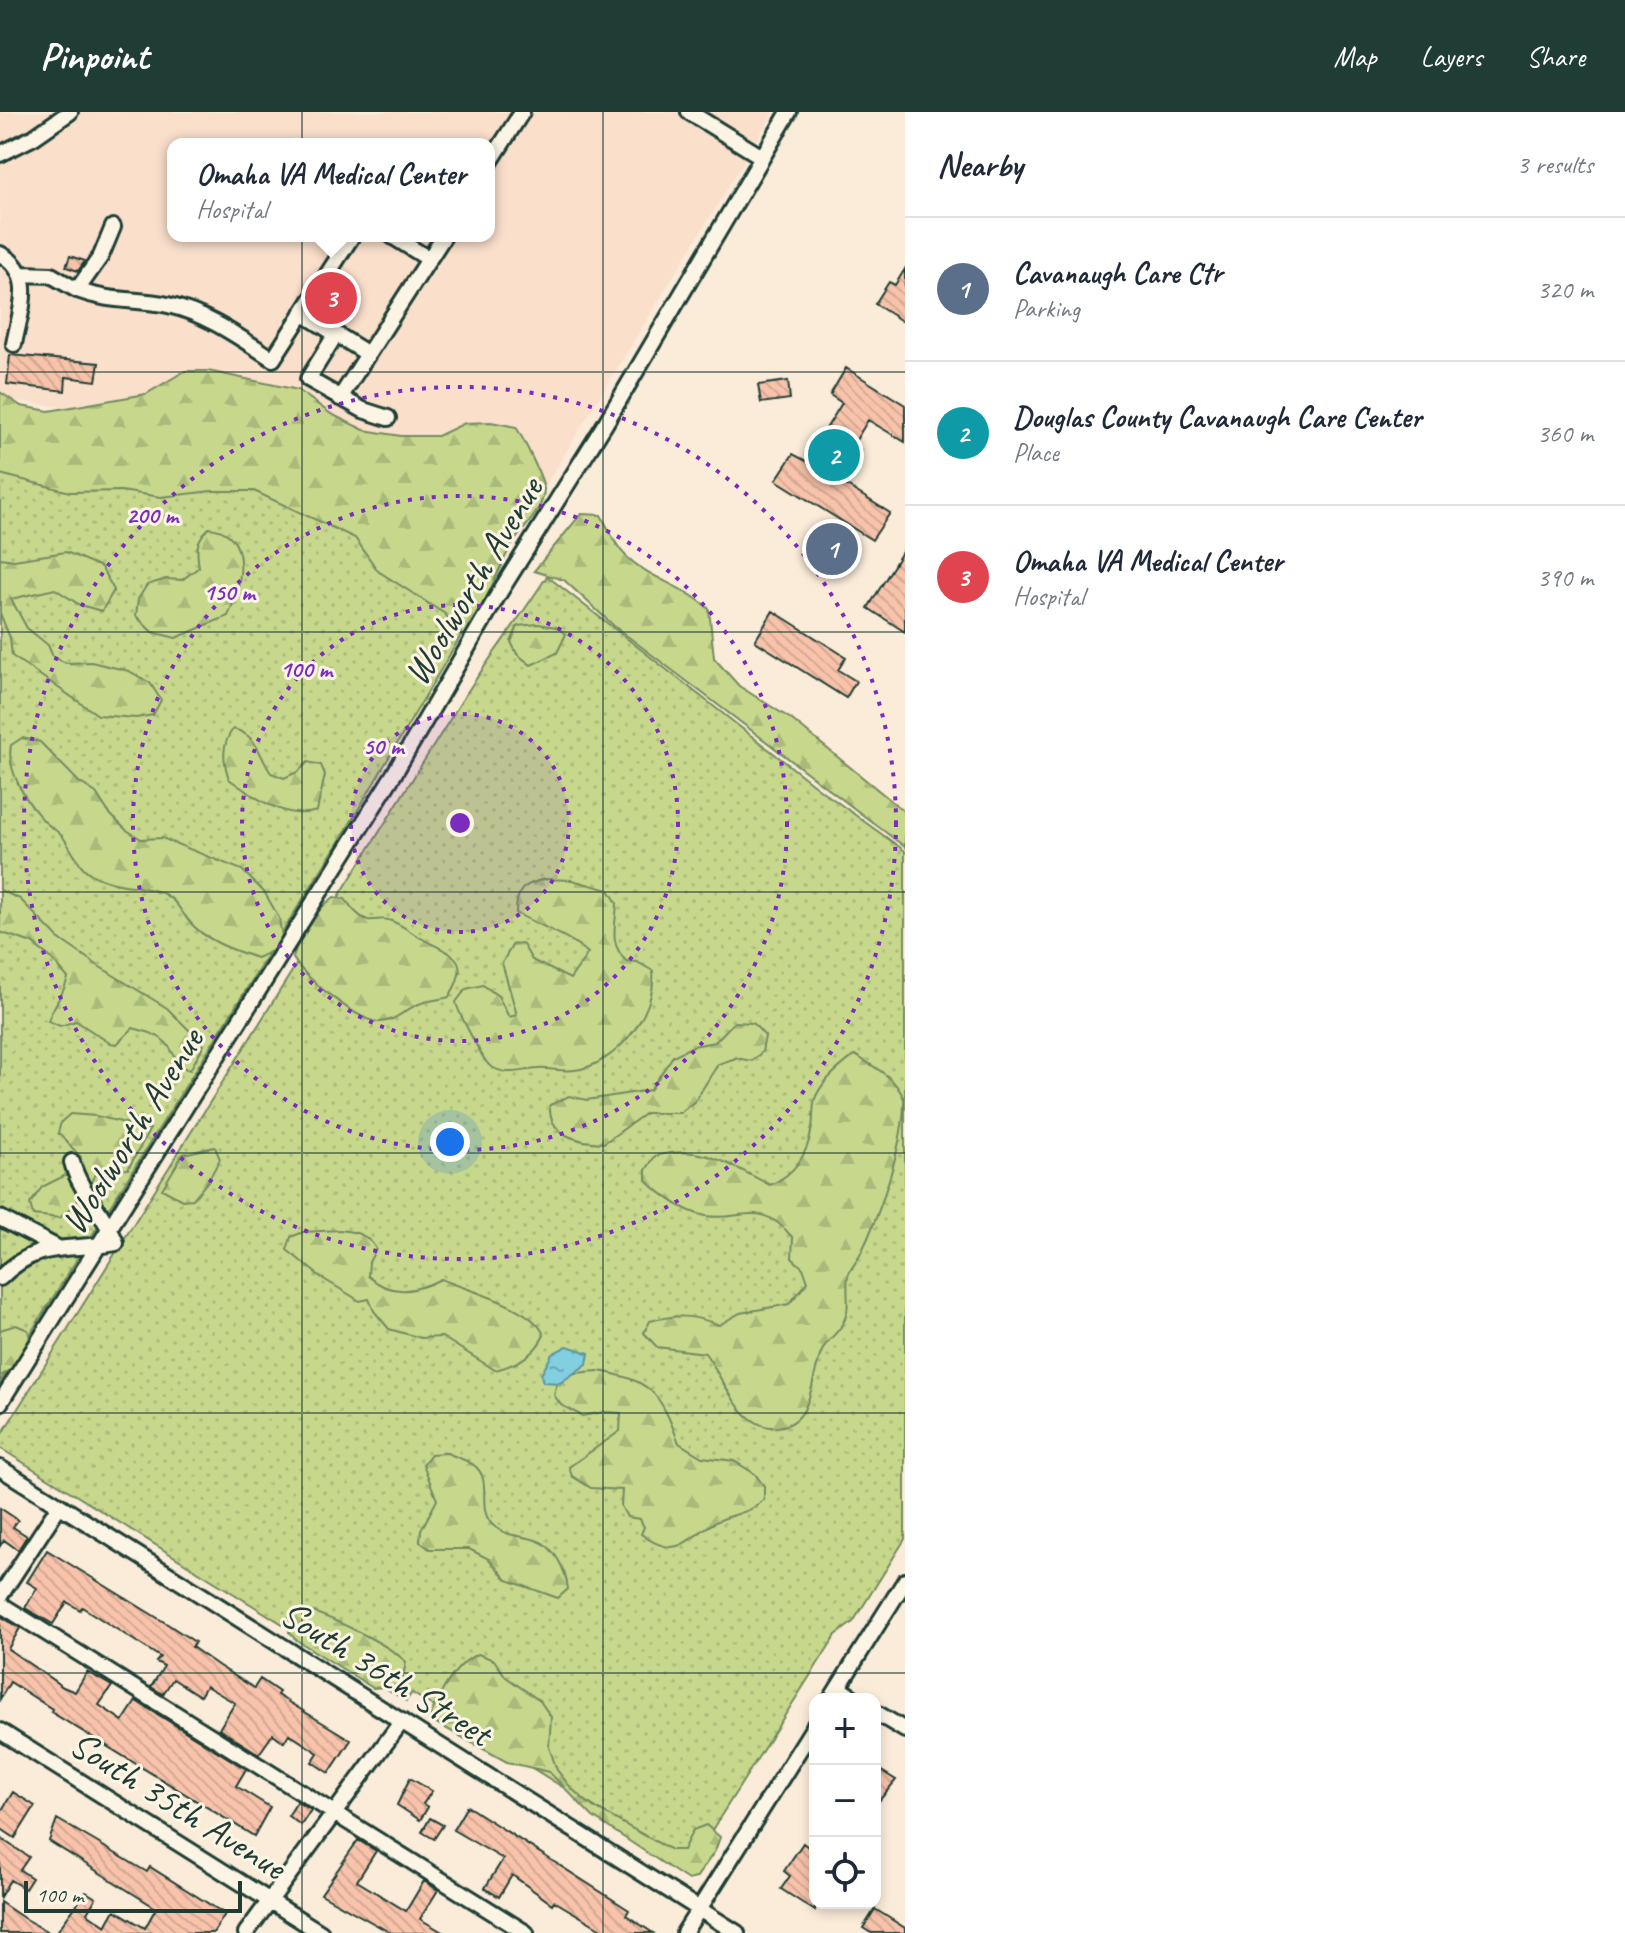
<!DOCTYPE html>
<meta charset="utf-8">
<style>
:root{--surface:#fff;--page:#f2f2f3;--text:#1f2937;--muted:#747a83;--line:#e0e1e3;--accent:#1f3d34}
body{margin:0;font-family:Caveat,sans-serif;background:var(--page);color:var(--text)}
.controls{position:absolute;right:24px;bottom:24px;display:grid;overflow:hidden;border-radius:16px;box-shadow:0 4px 12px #0003}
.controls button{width:72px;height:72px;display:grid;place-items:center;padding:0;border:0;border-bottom:2px solid var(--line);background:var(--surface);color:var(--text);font:40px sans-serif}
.scale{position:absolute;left:24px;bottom:20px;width:218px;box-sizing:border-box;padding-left:8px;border:4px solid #1f3d34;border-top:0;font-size:22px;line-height:28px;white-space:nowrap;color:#1f3d34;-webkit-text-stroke:6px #fcf5e5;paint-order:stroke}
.you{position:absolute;left:450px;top:1030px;width:28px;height:28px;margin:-20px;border:6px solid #fff;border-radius:50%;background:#1a73e8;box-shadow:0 0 0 12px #1a73e833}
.badge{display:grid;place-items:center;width:52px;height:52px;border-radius:50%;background:var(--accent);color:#fff;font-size:26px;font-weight:700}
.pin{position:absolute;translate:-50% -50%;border:4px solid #fff;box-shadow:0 2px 8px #0006}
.popup{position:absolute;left:167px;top:26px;width:328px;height:104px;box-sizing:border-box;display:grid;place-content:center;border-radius:16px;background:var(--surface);filter:drop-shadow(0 2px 6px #0005);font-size:26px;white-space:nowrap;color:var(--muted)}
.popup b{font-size:30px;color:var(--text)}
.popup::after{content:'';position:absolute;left:50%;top:100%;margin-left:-16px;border:16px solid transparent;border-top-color:var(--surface)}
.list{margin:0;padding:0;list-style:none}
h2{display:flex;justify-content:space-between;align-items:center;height:104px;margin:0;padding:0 32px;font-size:34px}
h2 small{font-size:26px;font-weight:400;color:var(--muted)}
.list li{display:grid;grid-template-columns:52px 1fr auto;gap:24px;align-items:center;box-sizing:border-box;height:144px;padding:0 32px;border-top:2px solid var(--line)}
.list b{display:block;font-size:30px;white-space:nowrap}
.list p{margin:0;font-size:26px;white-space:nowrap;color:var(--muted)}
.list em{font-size:26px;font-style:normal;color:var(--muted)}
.icon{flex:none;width:44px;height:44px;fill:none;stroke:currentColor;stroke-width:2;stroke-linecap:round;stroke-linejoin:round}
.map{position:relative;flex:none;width:905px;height:1821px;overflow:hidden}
header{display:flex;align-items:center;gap:48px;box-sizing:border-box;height:112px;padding:0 40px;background:var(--accent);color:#fff}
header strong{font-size:38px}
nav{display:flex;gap:44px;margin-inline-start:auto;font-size:28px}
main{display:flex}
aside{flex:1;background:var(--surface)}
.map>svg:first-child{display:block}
.built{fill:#fadfcb;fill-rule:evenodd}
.grass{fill:url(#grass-dots);stroke:#738a60;stroke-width:2}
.forest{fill:url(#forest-firs);stroke:#738a60;stroke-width:2}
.water{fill:url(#water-ripples);stroke:#5a959c;stroke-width:2}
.building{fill:url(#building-back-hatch);stroke:#1f3d34;stroke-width:2}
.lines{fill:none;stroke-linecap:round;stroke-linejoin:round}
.minor-casing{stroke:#1f3d34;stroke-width:20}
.minor{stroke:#fcf5e5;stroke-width:14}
.grid{fill:none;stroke:#1f3d34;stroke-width:2;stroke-opacity:0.55}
.ring{fill:none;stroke:#7b2cbf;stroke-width:4;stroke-dasharray:4 8}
.labels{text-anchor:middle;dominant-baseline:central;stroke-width:6;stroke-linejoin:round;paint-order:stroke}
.street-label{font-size:38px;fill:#1f3d34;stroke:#fcf5e5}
.centre{fill:#7b2cbf;stroke:#fcf5e5;stroke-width:4}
.ring-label{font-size:24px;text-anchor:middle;font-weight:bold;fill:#7b2cbf;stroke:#fcf5e5;stroke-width:6;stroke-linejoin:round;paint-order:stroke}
</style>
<header>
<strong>Pinpoint</strong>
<nav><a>Map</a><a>Layers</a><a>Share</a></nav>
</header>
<main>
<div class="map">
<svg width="905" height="1821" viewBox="0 0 905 1821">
<defs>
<pattern id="grass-dots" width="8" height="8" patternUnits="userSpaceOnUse" patternTransform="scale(2)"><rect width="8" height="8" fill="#c7d88d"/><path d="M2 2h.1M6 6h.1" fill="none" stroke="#aaba7a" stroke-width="1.8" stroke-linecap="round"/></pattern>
<pattern id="forest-firs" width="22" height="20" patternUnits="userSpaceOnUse" patternTransform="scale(2)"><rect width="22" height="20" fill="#c7d88d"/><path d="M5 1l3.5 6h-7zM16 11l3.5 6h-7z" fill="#aaba7a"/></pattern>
<pattern id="water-ripples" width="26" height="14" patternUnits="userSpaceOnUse" patternTransform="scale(2)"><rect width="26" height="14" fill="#82cfe1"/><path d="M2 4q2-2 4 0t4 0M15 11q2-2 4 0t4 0" fill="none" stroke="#6aa9b7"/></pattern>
<pattern id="building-back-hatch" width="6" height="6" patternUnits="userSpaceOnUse" patternTransform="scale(2)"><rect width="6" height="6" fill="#f8c3aa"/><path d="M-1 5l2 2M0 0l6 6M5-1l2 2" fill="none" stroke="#d4a893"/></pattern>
</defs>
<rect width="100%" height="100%" fill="#fbebd9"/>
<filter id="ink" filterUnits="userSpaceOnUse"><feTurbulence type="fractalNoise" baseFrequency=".0125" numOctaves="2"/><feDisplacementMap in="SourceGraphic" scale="16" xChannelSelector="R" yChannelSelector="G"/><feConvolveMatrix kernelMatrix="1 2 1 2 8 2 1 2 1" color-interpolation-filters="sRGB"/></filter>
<g filter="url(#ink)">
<path class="built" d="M0,0H774L545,374L495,375L327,328L0,287ZM173,32H489V124H173Z"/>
<path class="grass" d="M0,333L483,412L502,454L345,720L0,1270Z
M547,464L822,679L905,739V1427L853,1510L836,1523L689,1754L412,1581L406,1589L0,1336V1325L464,585C491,543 521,505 547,464Z"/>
<path class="forest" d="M185,259H208L298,278L331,302L364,318L401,324H438L465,311L491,310L516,315C523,326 543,366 544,377C544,398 523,416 513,431C494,462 486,496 464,525L445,502L378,459L355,426L254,379H212L161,385L121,379L70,380L0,362V280L21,294L49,299L146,282Z
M581,402L601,403C608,415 614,432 624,442C648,467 684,473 709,497L714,546L739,574L791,607L905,700V735L614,514L564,468L534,459Z
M209,416C253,420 242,475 228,504L176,526L152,520L136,504L138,487L147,473L166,467L182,468L199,455C196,437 196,428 209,416Z
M66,440L101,455L114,478L102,499L80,493L55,477L11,487L27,516L48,533L53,545L66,551L91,550L129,559L150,571L161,588L153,603L136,606L98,603L12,544L10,526L0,501V446L14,448Z
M538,512L556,515L566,522L557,541L531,553L517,542L511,530L518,514Z
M233,617C258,623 258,642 271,661L284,666L298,660L308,650L321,653L325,663L317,699C286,709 254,685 229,667C223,649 221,633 233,617Z
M22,626L40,630L79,670L96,681L109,701L125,717L141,727L162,726L242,758L265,781L279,806L282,825L274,838L257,846C233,838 205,829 188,808C180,798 176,788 164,782C144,772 116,776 93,763C77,754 73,739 63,725C58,719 50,715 44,709C27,691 6,659 11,633Z
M544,767L572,768L609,778L617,791C616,814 608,830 626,849L637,850L653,859C657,900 617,953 575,958C563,960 550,956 538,957C520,958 507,965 490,954C484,950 457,898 456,890L466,877L483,873L498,884L509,905L517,903L502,851L513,832L522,831L532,848L570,867L588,841C566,822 541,815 516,801C516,778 522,773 544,767Z
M0,778L20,787L58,826L100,855L167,896L204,933L190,958C175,955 175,938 164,929C155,921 144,919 133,916L117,932L110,931L76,909L60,914L48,909C53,893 63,884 68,866L51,846L32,831L0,820Z
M334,785L345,787C351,795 358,805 368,808C375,809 382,806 388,808C399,810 411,821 421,826C451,843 474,844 449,885C439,888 428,888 419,892C405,897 395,910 380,910C359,910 303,865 293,846C299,822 314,800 334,785Z
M734,910L753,911L765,924L762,940L752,949L736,946L718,952L695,989L680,1001H646L604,1031C578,1030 548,1024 550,993L569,984L587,988L650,978L673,944L693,934L715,930Z
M855,943C874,955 895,964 904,987C905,1028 879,1105 860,1143C857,1150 850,1156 848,1164C846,1176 849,1189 847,1200C844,1217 832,1223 824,1235C809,1260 817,1311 778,1315C740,1319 723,1265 705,1241L657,1235L644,1221L650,1209C676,1202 694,1203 719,1213L740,1201L789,1192L808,1170L803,1156L792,1146L793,1126C759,1085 743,1110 706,1104C684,1100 661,1083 646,1068V1058L655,1044C701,1031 730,1053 770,1073C794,1063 808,1042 812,1015C814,1005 812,993 816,984C824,967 840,955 855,943Z
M70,1002L96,1004L150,1017L128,1057L107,1058L94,1064L87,1079L60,1106L33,1103L30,1092L42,1075L78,1057L81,1045L58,1021L61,1010Z
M215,1035L220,1047L208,1069L193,1087L182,1088L162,1077L183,1042Z
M340,1118C356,1120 368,1122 376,1137L369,1150L368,1164C392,1185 415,1180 441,1167C468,1179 533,1194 544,1223C535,1243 516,1253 495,1258L442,1225L421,1226L389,1217L374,1199L369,1187L360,1189L322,1166L287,1138L291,1125L303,1120Z
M16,1213L28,1218L31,1231L14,1256L0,1264V1218Z
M598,1259C652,1268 660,1281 679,1331L702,1345L734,1349L755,1362L764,1374V1387C750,1403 731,1401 714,1411C700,1418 686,1435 670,1435C659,1434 650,1429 641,1422L644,1415L640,1407L627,1405L621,1394L622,1378L591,1376L572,1364L569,1355L620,1319L621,1301L604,1300L582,1304L561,1293L554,1283L557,1271L575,1261Z
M447,1341C455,1345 468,1348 475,1354C494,1370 474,1399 495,1415C508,1425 522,1423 536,1428C555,1434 566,1459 568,1477L558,1486L507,1468L489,1447L469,1437H430L420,1430L421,1418L437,1388L423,1352L431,1342Z
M300,1497C322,1500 390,1533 406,1550L402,1570L394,1574L373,1576L295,1527L289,1520L288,1507Z
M478,1542L494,1548L506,1565L540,1589L551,1605L549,1635L557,1658L572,1677L593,1695L671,1738H683L693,1718L706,1713L720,1725L715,1739L696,1766L688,1768L593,1705L549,1660L507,1650L429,1607C438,1585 455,1551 478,1542Z"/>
<path class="water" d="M567,1234L589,1241L587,1252L560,1271L543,1270L541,1263L552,1242Z"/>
<path class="building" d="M70,144L85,149L78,159L66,155Z
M905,157V211L875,192L889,170L895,173Z
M10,243L99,251L96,269L66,265L65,279L7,272Z
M846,256L905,293V330L868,308L853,333L861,338L854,349L846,344L833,365L890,401L872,428L776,368L793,342L806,349L842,291L830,283Z
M788,269L790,287L761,291L758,273Z
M905,435V520L868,496Z
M773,499L846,545L838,558L856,569L846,586L755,529Z
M0,1396L18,1408L13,1415L27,1424L18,1438L4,1428L0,1434Z
M47,1438L169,1513L195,1530L192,1535L219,1554L254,1576L260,1567L279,1580L277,1583L351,1628L329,1661L312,1650L318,1641L289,1622L284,1630L273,1622L259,1642L219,1617L235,1591L206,1574L200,1584L173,1567L163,1582L151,1575L164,1554L156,1550L160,1545L82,1495L80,1498L67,1490L53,1512L25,1496L37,1476L27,1470Z
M0,1504L20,1516L8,1537L63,1575L75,1580L87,1560L112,1574L99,1593L123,1609L136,1589L246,1657L236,1674L270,1695L254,1724L51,1600L52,1597L10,1570L0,1587Z
M875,1655L896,1668L875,1694Z
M410,1666L432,1679L423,1692L428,1695L420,1708L397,1693Z
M13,1680L35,1694L15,1726L0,1716V1701Z
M297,1690L311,1698L301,1713L288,1704Z
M467,1694L629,1798L626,1803L653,1821H608L554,1789L552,1792L512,1763L499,1785L485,1776L503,1747L453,1718Z
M430,1706L443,1713L434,1727L422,1720Z
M57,1707L147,1760L150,1755L225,1802L213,1821H56L86,1780L96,1786L87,1801L106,1814L115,1798L145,1816L156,1796L49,1729Z
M0,1726L29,1745L20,1758L32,1766L25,1777L10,1768L0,1785Z
M358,1728L376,1739L357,1769L406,1799L424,1769L438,1778L420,1807L444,1821H391L321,1782Z
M803,1731L812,1738L809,1743L815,1747V1799L781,1777L790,1764L784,1759Z
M0,1790L25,1807L50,1821H0Z
M875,1797L905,1816V1821H871L863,1816Z"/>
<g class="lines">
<defs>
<path id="minor" d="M689,0L762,45
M0,42L34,25L70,0
M489,52L522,0
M392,124L429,147
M0,142C37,161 20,199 14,232
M22,162L51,163L77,178L101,144L113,115
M77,178C111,191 136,186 168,193C208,202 240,226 273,247L352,124
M302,201L368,242L444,124
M336,222L308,267L363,298L388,306
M340,286L368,242
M0,1106L56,1135
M0,1166C40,1126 69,1140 116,1131C105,1101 80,1081 72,1050
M0,1291L394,662L501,478L605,312L789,0
M0,1356L737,1821
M0,1484L59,1394
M0,1492L526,1821
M838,1576L855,1587
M831,1587L905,1469
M875,1600L905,1618
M0,1619L321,1821
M246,1821L402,1609
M684,1821L815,1613"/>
</defs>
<use href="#minor" class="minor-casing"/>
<use href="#minor" class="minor"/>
</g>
</g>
<path class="grid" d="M302,0V1821M603,0V1821M0,260H905M0,520H905M0,780H905M0,1041H905M0,1301H905M0,1561H905"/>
<circle cx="460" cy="711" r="109" fill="#7b2cbf" fill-opacity=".12"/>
<g class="ring">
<circle cx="460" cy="711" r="109"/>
<circle cx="460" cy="711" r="218"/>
<circle cx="460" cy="711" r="327"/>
<circle cx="460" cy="711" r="436"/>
</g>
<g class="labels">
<g class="street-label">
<text transform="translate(473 469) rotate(-59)">Woolworth Avenue</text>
<text transform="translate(132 1019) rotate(-58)">Woolworth Avenue</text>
<text transform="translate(386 1561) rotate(32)">South 36th Street</text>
<text transform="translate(178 1693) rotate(32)">South 35th Avenue</text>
</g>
</g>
<circle cx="460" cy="711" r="12" class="centre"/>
<g class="ring-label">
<text x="152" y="411">200 m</text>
<text x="229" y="488">150 m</text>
<text x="306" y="565">100 m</text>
<text x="383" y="642">50 m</text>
</g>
</svg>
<div class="controls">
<button>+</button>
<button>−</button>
<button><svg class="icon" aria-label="locate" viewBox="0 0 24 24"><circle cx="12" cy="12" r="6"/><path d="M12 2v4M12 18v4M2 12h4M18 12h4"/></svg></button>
</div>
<div class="scale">100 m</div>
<div class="you"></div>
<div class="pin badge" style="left:832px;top:437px;background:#5c6f8a">1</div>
<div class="pin badge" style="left:834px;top:343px;background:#0f9aa8">2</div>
<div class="pin badge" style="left:331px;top:186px;background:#e0444e">3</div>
<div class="popup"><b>Omaha VA Medical Center</b>Hospital</div>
</div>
<aside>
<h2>Nearby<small>3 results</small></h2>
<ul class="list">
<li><span class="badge" style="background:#5c6f8a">1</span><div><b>Cavanaugh Care Ctr</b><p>Parking</p></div><em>320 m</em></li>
<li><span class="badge" style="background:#0f9aa8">2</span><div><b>Douglas County Cavanaugh Care Center</b><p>Place</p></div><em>360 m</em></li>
<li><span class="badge" style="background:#e0444e">3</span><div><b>Omaha VA Medical Center</b><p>Hospital</p></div><em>390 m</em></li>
</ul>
</aside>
</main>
